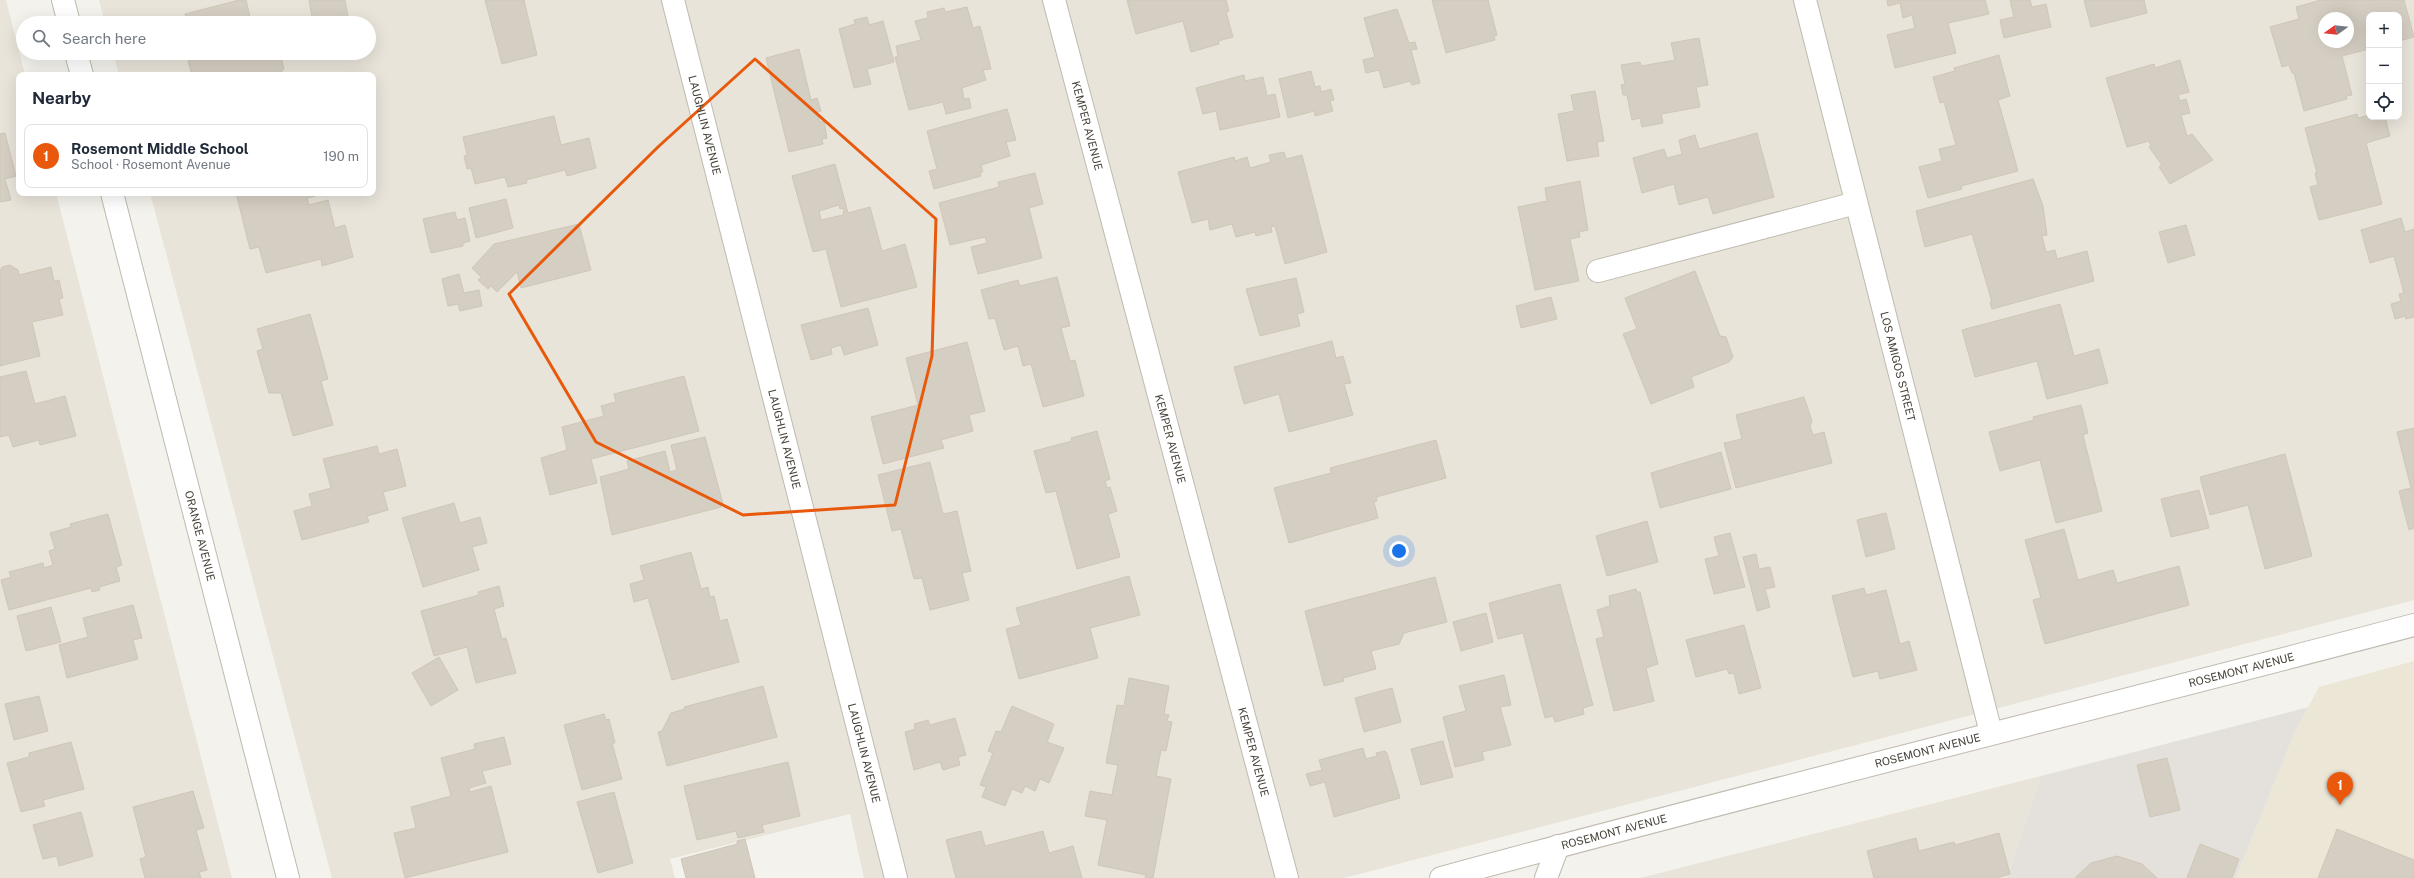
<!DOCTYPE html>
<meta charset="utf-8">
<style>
:root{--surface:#fff;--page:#f6f6f7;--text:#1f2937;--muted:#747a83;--line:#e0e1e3;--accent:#ea580c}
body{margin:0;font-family:"Public Sans",sans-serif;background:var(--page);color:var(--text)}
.controls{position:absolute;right:12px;top:12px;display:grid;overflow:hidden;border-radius:8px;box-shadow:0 4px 16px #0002}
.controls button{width:36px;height:36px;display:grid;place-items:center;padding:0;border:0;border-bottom:1px solid var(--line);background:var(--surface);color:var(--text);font:20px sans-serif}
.compass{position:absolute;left:2318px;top:12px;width:36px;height:36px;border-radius:50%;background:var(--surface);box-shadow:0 4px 16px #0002;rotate:255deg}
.you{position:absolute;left:1399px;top:551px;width:14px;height:14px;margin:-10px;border:3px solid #fff;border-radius:50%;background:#1a73e8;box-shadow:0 0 0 6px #1a73e833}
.badge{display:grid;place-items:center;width:26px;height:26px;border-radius:50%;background:var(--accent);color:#fff;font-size:13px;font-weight:700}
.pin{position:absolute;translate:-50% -33px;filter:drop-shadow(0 1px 2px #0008)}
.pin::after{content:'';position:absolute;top:21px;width:14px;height:12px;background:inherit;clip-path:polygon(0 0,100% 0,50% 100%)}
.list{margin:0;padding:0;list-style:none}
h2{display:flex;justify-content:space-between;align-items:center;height:52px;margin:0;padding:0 16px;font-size:17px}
h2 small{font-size:13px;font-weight:400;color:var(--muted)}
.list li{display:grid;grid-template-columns:26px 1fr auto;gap:12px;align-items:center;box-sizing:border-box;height:64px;margin:0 8px 8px;padding:0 8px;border:1px solid var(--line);border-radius:8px}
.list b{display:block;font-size:15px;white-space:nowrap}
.list p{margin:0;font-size:13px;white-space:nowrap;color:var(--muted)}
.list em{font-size:13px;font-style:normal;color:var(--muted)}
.icon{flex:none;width:22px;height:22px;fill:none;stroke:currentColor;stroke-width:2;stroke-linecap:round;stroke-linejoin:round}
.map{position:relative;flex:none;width:2414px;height:878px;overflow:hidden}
.search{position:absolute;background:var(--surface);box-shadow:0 4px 16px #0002;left:16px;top:16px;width:360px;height:44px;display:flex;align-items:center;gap:10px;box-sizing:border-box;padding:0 14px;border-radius:22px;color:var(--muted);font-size:15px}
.panel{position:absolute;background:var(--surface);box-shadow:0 4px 16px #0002;left:16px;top:72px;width:360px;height:124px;border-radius:8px}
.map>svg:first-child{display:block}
.residential{fill:#e8e4da;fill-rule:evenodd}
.industrial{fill:#e4e1dd}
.education{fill:#ece6d7}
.building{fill:#d5cec2;stroke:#cfc6b6;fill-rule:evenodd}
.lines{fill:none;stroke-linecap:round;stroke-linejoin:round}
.minor-casing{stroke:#bfbaaf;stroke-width:24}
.minor{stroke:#fff;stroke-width:22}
.marked{fill:none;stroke:#e8590c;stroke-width:3;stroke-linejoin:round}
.labels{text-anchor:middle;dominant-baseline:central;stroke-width:4;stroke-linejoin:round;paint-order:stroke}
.street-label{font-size:11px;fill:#48433a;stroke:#fff}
</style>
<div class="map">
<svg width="2414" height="878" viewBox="0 0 2414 878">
<rect width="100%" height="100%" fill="#f4f2ec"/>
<path class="residential" d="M0,0H6L25,75H19V193H56L232,878H0Z
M99,0H2414V600L1344,878H864L850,814L670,859L675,878H332L150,193H373V75H119L113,53H369V23H105ZM2369,15H2399V117H2369ZM2324,18H2348V42H2324Z
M2041,776L2007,878H1640Z"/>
<path class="industrial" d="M2309,707L2295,732L2236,878H2007L2041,776Z"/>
<path class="education" d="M2414,661V878H2236L2295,732L2319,687Z"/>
<path class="building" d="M239,0H246L251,21L248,23H187L185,14Z
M309,0H345L349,22L313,23Z
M485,0H524L537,55L502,64Z
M1127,0H1226L1229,11L1226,12L1233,37L1218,41L1219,44L1191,52L1183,21L1136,34Z
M1432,0H1488L1497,35L1494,36L1495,40L1446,53Z
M1887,0H1985L1989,14L1948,23L1956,53L1895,68L1887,35L1915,28L1912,15L1903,18L1900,3L1888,6Z
M2010,0H2030L2032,7L2046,4L2051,27L2004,38L2000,20L2014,17Z
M2084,0H2144L2147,13L2091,27Z
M2321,0H2404L2414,37L2399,41V15H2369V49L2342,56L2352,95L2346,96L2347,99L2304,111L2294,73H2292L2289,65L2282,67L2270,27L2299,19L2296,7ZM2324,18H2348V42H2324Z
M967,7L973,28L980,26L991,69L983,70L986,80L962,88L964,99L969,98L971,108L946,114L943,102L909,110L895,57L898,56L896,46L921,40L915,21L928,18L927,12L944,8L945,12Z
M1397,9L1409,43L1415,42L1417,49L1411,50L1420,83L1412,85L1410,81L1384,88L1379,70L1366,73L1363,60L1375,57L1364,18Z
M867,17L869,25L883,21L894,62L867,69L871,84L854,88L839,29L855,24L854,20Z
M1699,38L1708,85L1696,87L1700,107L1661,114L1663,123L1642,127L1640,118L1632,120L1627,95H1623L1621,85L1625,84L1621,65L1640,62L1641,66L1675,60L1671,43Z
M799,49L811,100L817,98L821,111L817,112L820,122L824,121L827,138L822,139L823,144L789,152L766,58Z
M195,53H280L284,69L278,75H192L188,61L196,59Z
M1999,55L2010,96L1998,100L2018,171L1961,186L1962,189L1928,198L1919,167L1942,161L1939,149L1956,145L1944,102L1940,103L1933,77L1955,71L1954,68Z
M2180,60L2189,92L2178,95L2180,101L2186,99L2190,113L2181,115L2187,136L2192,134L2213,160L2170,184L2159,167L2162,165L2149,147L2151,146L2149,141L2127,147L2106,78L2154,64L2155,68Z
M1311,71L1315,87L1320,86L1321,92L1331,89L1334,100L1330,101L1333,111L1315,116L1314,111L1288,118L1279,79Z
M1244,75L1245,81L1263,77L1267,96L1275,94L1280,117L1220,130L1216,111L1203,114L1196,88Z
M1595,91L1604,141L1597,142L1599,156L1567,161L1558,114L1574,111L1571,95Z
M1007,109L1016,140L1006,142L1010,156L981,165L983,172H980L981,176L934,189L929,171L937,169L927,131Z
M2357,114L2358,118L2369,115V117H2385L2390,136L2366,143L2382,204L2319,220L2310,187L2318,185L2315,173H2317L2305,128Z
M554,116L561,145L589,138L596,168L567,176L565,170L526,180L527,183L508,187L505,177L475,184L471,168L467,169L464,156L467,155L463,137Z
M5,133L16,176L5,179L11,200L0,202V134Z
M1757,133L1774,197L1713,214L1708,197L1679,205L1674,184L1642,193L1633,158L1664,149L1667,158L1682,154L1679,140L1695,135L1699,149Z
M1284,152L1286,159L1302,155L1327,252L1285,264L1275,226L1271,227L1272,232L1256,236L1255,232L1236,237L1232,224L1210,230L1208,219L1192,223L1178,172L1234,157L1235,161L1247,157L1250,168L1271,162L1269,155Z
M835,164L848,213L870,207L882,251L905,244L917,287L841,307L826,249L813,252L792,176ZM839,205L840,209L844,208L843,215L821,220L819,211Z
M1035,173L1043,204L1029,208L1042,258L978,274L971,247L987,243L985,237L950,245L939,203L999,187L998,182Z
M2033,179L2043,206L2047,235L2042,236L2046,252L2055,250L2057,259L2087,251L2094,281L1992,309L1990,302H1992L1972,234L1925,247L1916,211Z
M1580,181L1588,230L1579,232L1580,237L1570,239L1579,281L1535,290L1518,207L1547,201L1545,188Z
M236,193H326L307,198L309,205L328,200L335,228L345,225L353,257L322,266L321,259L266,273L259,247L250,249Z
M506,199L513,228L476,238L469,208Z
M455,212L457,220L465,218L470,241L463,243V246L431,253L423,219Z
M2401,218L2405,232L2414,229V317L2406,319L2405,316L2395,319L2391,304L2401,301L2399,294L2404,293L2394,256L2370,263L2361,230Z
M579,224L591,270L521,288L517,272L497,292L491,286L488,289L478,280L481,277L472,268L494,244Z
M2186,225L2195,255L2168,263L2159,232Z
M10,265L18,270L19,275L51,267L54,281L59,280L63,298L59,299L63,315L32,322L40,356L0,366V271L2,267Z
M1695,271L1720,336L1726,337L1733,357L1729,362L1691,377L1694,387L1651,404L1623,334L1637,329L1625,298Z
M459,274L464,293L479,290L482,306L460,311L458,304L448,306L442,279Z
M1057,277L1070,326L1061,328L1070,361L1075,360L1084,396L1043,407L1031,364L1023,366L1018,346L1004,350L995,318L989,319L981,290L1018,280L1020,286Z
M1296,278L1304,312L1297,314L1300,326L1260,336L1246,289Z
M1551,297L1557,319L1521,328L1516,306Z
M2060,304L2074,356L2099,349L2108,383L2047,399L2037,361L1975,377L1962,330Z
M868,308L878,345L844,355L841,345L831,348L832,354L811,360L801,325Z
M310,314L328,379L321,381L333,425L293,436L281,393H269L257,351L263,349L257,329Z
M1332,341L1336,358L1343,356L1351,383L1344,384L1353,415L1289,432L1279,394L1244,404L1234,367Z
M967,342L985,411L969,415L973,431L941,440L944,448L883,464L871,417L918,405L906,358Z
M26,371L35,404L65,396L76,436L40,445L39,440L13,447L9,435L0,437V377Z
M684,376L699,431L591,459L597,483L550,495L541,458L567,450L562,427L604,416L601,406L616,402L614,394Z
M1804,397L1812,421L1810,426L1813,435L1824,432L1832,463L1736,488L1724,443L1742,439L1736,415Z
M2081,405L2088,433L2083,435L2102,511L2056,523L2040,460L2000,471L1989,432L2034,420L2033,417Z
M2414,428V528L2409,530L2399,491L2411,488L2397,432Z
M1097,431L1110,479L1105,481L1107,488L1110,487L1117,511L1108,514L1120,557L1077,569L1056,491L1046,493L1034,451L1072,441L1071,438Z
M705,437L723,504L720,505L721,507L612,535L600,477L629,469L627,461L665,451L670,472L677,470L671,445Z
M1436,440L1446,478L1376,497L1377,501L1374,502L1378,518L1289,543L1274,488L1331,473L1330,468Z
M377,446L379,454L397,449L406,486L383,492L388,510L367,516L369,522L302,540L294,511L312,506L309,494L331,488L323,459Z
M1721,452L1731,489L1660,508L1651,473Z
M2285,454L2312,556L2265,569L2248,505L2210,515L2200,477Z
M930,462L943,514L957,511L971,571L962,573L969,600L930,610L922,578L914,579L901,529L892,531L878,475Z
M2199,490L2209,528L2171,537L2161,499Z
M454,503L460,523L480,517L487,543L472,547L479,570L423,587L402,518Z
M1886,513L1895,549L1866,557L1857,520Z
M108,514L122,565L116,567L120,581L99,587L100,590L92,592L91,588L9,610L1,580L11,577L9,572L43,563L44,568L53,565L49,551L55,549L50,533L71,527L70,524Z
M1647,521L1658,562L1607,576L1596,536Z
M2064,529L2078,580L2113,570L2117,583L2179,566L2189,605L2045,644L2033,600L2041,598L2025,540Z
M1730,533L1745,587L1714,594L1705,559L1719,556L1714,537Z
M691,552L701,589L708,587L710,597L714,596L720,621L727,619L739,662L672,680L648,598L634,602L630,584L644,580L640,566Z
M1756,554L1759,569L1770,567L1775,587L1765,589L1770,607L1757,611L1743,557Z
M1129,576L1140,615L1090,628L1098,658L1019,679L1006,629L1021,625L1016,608Z
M1435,577L1447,622L1404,633L1399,644L1371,651L1376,669L1343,678L1344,681L1324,686L1305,611Z
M1560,584L1593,705L1583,708L1584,714L1555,722L1553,716L1545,718L1523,633L1498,639L1489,603Z
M499,586L504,606L494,609L502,639L506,638L516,673L476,683L467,647L434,656L421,611L479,595L478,592Z
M1864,588L1866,595L1886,590L1900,644L1909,641L1917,670L1880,679L1878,671L1853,677L1832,596Z
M1636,589L1637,592H1640L1658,664L1646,668L1654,701L1614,711L1596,639L1604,637L1597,610L1610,606L1609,596Z
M133,605L142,638L133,640L138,659L67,678L59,645L88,637L83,618Z
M51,607L61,642L26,651L17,616Z
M1486,613L1493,642L1461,651L1453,622Z
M1744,625L1761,688L1739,694L1734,673L1729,674L1727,669L1696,677L1686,640Z
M439,657L458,690L431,706L412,673Z
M1504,675L1511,705L1500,707L1511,745L1482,752L1484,760L1455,767L1443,717L1466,711L1459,686Z
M1129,678L1169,686L1164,714L1169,715L1167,721L1172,722L1166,751L1161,750L1156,776L1171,779L1153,878H1145L1146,875L1098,865L1107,820L1085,816L1090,791L1112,795L1118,765L1106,763L1117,705L1124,706Z
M763,686L777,737L667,766L658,732L662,731L671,713L685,709L684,707Z
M1392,688L1401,722L1364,732L1355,698Z
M39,696L48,731L14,740L5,704Z
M1012,706L1054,724L1047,742L1064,748L1049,783L1040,779L1035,791L1025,786L1022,793L1012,789L1005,806L982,797L986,787L980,785L993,753L988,751L996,731L1001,732Z
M604,714L606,720L609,719L615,743H612L622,779L582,790L564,725Z
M955,718L966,755L958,757L960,765L943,770L940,762L914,770L905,732L915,729L914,724L928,720L930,725Z
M504,737L511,764L482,771L486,783L469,788L470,792L491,786L508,852L405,878L394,833L416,828L411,807L451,796L441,758L475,749L474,744Z
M1443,741L1453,777L1421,785L1411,749Z
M71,742L84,789L43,800L45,806L21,812L7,763L29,757V753Z
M1363,748L1366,759L1377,756L1376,753L1385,751L1387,753L1400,798L1334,817L1325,782L1310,786L1306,774L1322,770L1319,760Z
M2167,758L2180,810L2150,817L2137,765Z
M788,762L800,816L762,825L764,832L738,838L736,831L697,840L684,786Z
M193,791L204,828L196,830L207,870L199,872L201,878H145L140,859L146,857L133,807Z
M614,792L633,863L598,873L577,802Z
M81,812L93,856L59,866L57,856L43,859L33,825Z
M2337,829L2414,860V878H2318Z
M981,831L985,846L1043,831L1049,853L1073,846L1082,878H956L946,840Z
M1999,833L2010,874L1996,878H1874L1867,851L1916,838L1919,851L1954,842L1955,845Z
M745,839L755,878H686L681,859L737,844V841Z
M2200,844L2239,859L2232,878H2187Z
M2117,856L2142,864L2157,878H2075L2091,863Z"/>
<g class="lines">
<defs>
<g id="minor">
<path d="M63,0L69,23"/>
<path id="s1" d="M673,0L896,878"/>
<path id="s2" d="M1054,0L1287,878"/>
<path id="s3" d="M1805,0L1991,733"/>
<path d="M76,53L82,75"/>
<path id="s4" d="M112,193L288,878"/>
<path d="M1598,271L1856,203"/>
<path id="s5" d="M1441,878C1765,790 2090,710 2414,625"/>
<path d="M1546,878L1558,846"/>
</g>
</defs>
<use href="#minor" class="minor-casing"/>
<use href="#minor" class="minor"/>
</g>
<path class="marked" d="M755,59L936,219L932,356L895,505L743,515L596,442L509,294L659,146Z"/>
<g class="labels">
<g class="street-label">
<text stroke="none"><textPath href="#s1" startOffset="129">LAUGHLIN AVENUE</textPath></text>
<text stroke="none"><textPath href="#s2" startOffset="130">KEMPER AVENUE</textPath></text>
<text stroke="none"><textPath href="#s3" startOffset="378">LOS AMIGOS STREET</textPath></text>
<text stroke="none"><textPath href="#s1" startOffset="453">LAUGHLIN AVENUE</textPath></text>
<text stroke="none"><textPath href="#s2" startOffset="454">KEMPER AVENUE</textPath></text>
<text stroke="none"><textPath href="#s4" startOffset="354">ORANGE AVENUE</textPath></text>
<text stroke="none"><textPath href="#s5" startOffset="827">ROSEMONT AVENUE</textPath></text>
<text stroke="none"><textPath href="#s5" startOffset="503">ROSEMONT AVENUE</textPath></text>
<text stroke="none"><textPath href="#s2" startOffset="778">KEMPER AVENUE</textPath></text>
<text stroke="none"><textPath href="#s1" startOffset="777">LAUGHLIN AVENUE</textPath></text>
<text stroke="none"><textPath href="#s5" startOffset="179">ROSEMONT AVENUE</textPath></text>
</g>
</g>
</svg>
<div class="controls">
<button>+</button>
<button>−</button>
<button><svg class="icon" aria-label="locate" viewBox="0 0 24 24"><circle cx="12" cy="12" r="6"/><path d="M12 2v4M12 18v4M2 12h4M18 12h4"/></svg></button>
</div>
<svg class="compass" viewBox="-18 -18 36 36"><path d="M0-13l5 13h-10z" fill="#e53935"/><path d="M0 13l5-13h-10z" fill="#747a83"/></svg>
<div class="you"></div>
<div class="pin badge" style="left:2340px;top:805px">1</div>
<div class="search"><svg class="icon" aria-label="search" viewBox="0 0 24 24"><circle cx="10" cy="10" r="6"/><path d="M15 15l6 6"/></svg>Search here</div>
<section class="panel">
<h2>Nearby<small></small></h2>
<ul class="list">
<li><span class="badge">1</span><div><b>Rosemont Middle School</b><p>School · Rosemont Avenue</p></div><em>190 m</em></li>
</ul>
</section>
</div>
